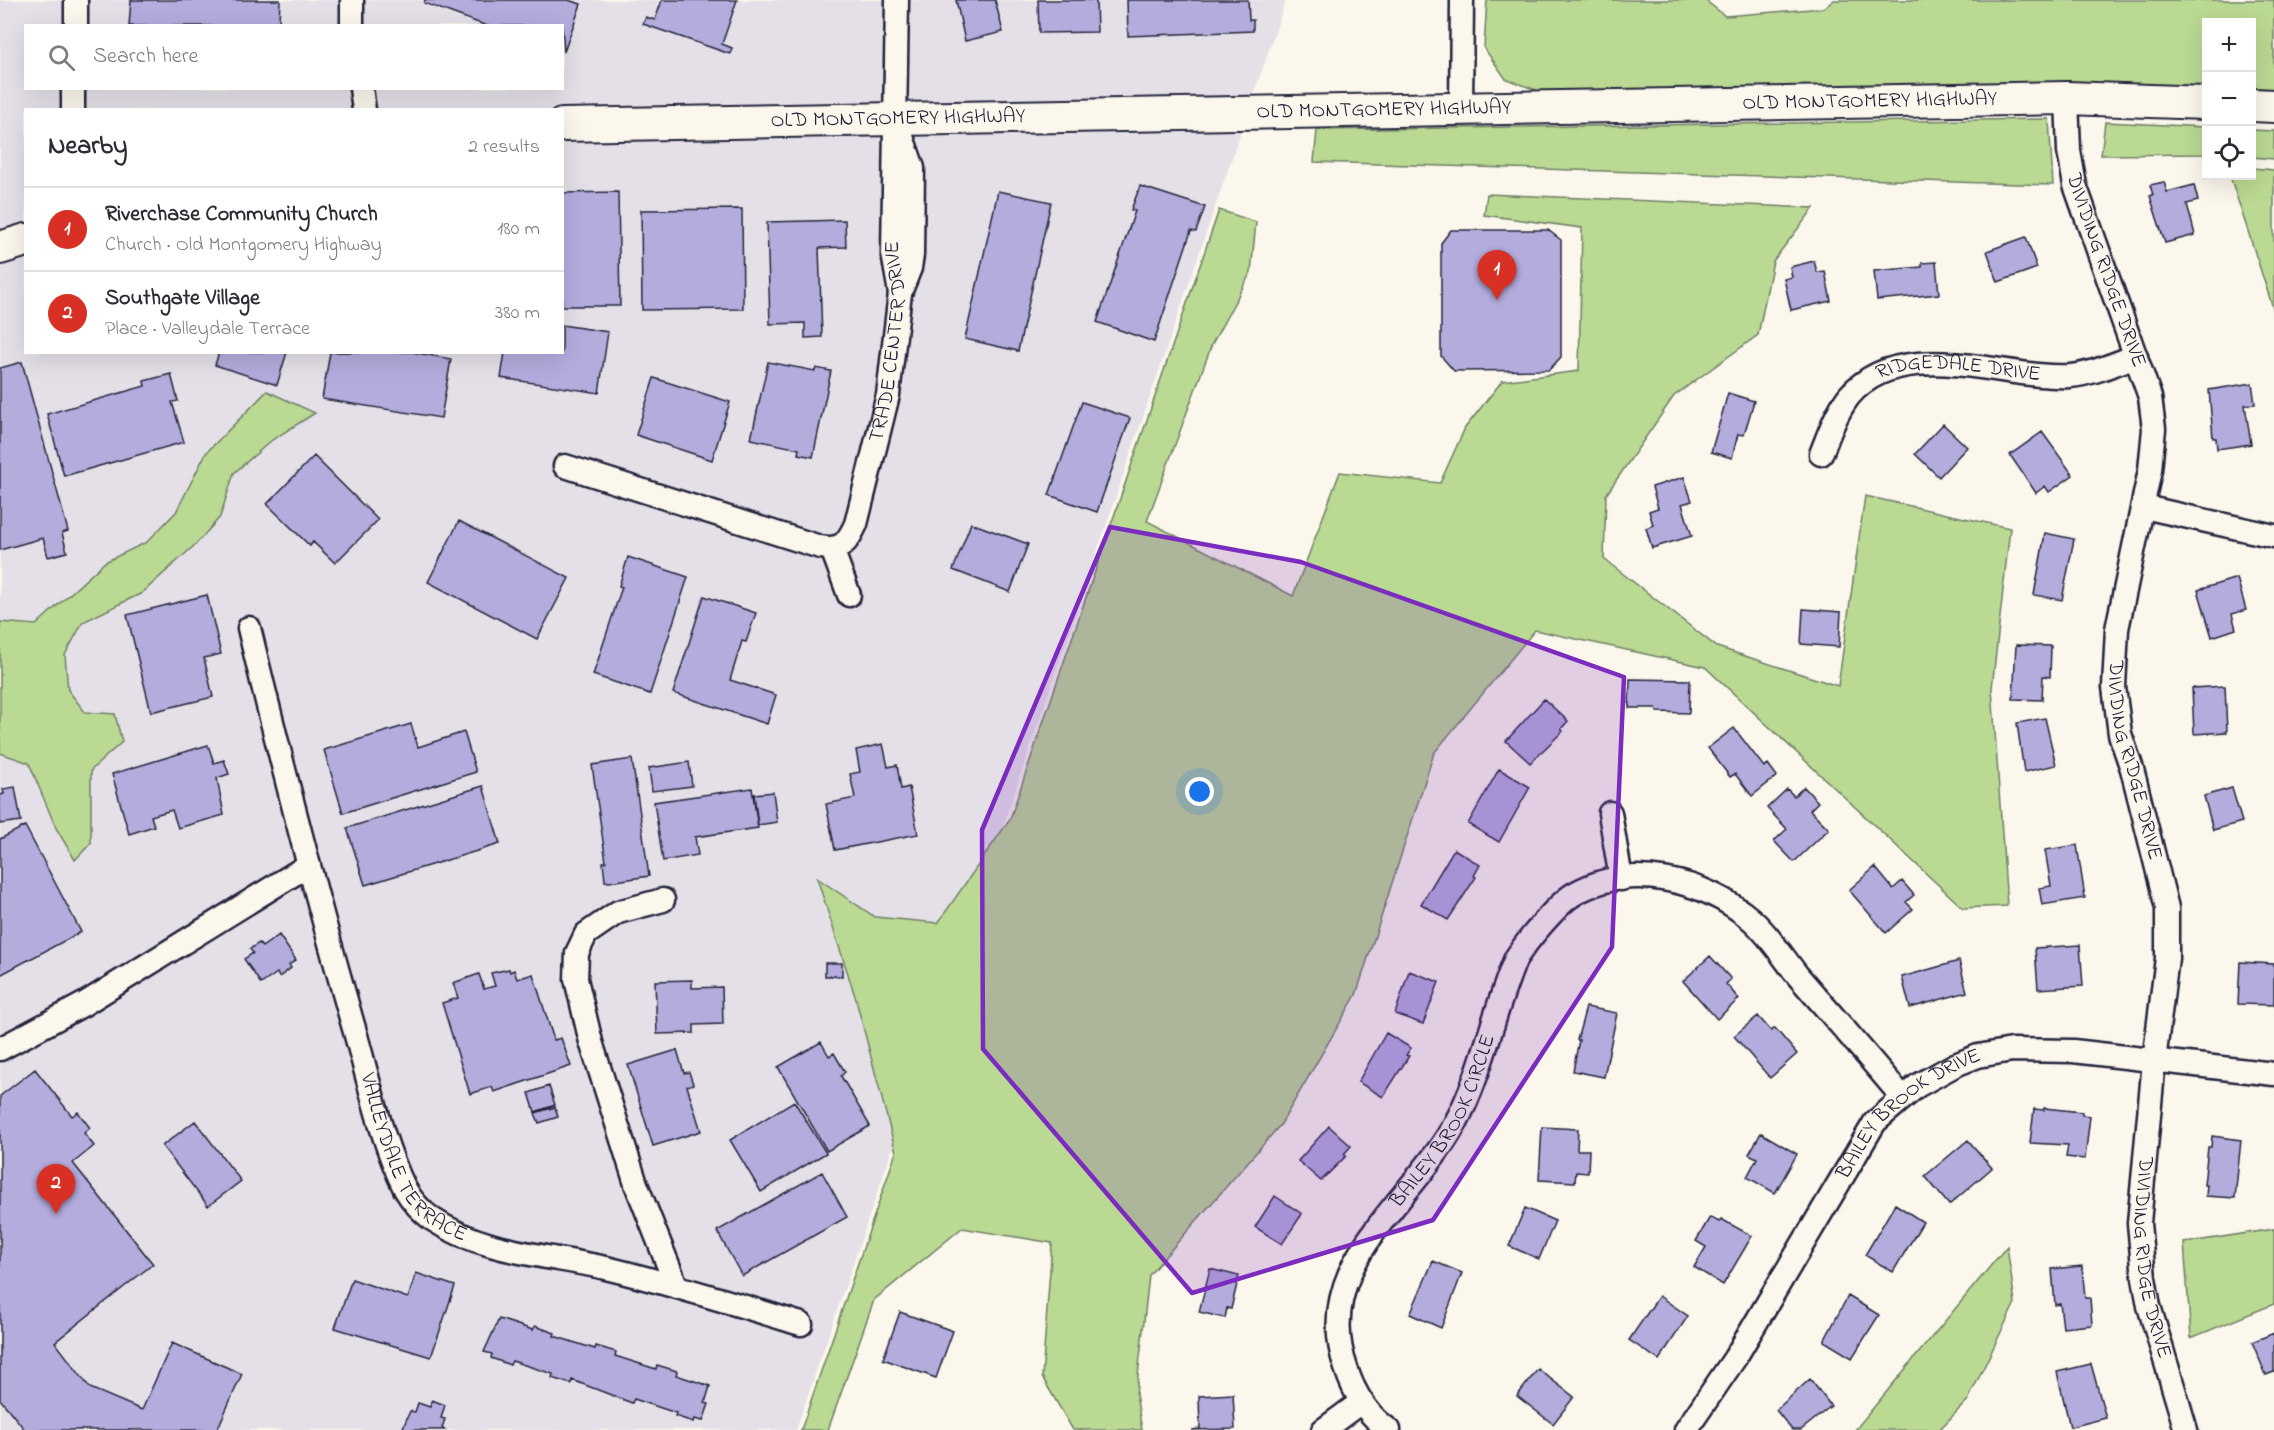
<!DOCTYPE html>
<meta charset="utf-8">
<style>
:root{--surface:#fff;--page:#f7f7f7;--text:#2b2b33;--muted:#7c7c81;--line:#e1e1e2;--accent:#d93025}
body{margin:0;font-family:"Indie Flower",sans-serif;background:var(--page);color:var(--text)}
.controls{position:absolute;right:18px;top:18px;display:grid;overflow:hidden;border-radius:0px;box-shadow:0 6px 24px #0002}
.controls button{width:54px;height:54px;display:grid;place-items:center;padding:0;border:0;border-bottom:2px solid var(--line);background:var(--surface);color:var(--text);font:30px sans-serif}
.you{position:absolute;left:1200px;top:792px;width:21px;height:21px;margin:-15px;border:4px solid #fff;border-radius:50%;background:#1a73e8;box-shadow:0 0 0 9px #1a73e833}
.badge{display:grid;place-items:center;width:39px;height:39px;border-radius:50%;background:var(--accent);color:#fff;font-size:20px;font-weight:700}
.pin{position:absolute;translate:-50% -50px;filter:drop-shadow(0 2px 3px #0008)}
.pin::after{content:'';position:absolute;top:32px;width:21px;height:18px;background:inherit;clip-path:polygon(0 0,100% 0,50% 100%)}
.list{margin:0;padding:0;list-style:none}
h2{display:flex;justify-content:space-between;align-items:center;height:78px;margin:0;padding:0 24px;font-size:26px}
h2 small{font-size:20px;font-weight:400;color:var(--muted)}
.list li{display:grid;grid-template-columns:39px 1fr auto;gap:18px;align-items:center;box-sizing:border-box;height:84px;padding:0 24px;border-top:2px solid var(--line)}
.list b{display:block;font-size:22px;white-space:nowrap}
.list p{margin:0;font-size:20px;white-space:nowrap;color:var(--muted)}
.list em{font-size:20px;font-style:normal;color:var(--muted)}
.icon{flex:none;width:33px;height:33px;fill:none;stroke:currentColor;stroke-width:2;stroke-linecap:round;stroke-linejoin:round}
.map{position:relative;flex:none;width:2274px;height:1430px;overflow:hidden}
.search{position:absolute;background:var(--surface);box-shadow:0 6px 24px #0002;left:24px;top:24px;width:540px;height:66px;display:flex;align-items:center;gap:15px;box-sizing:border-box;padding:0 21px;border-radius:0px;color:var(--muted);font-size:22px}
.panel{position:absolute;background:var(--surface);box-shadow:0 6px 24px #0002;left:24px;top:108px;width:540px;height:246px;border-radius:0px}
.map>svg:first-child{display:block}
.built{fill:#e5e0e8;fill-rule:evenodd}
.green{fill:#bad992;stroke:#6e7e66;stroke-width:1.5}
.building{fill:#b3acdd;stroke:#22223b;stroke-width:1.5}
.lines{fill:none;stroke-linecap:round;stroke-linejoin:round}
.street-casing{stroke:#22223b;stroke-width:27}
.secondary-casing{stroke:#22223b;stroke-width:36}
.street{stroke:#fbf7ec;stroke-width:22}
.secondary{stroke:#fbf7ec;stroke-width:32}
.marked{fill:#7b2cbf;fill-opacity:0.2;stroke:#7b2cbf;stroke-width:4.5;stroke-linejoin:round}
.labels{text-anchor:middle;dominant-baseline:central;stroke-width:4.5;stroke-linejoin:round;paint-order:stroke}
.street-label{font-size:21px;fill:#22223b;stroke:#fbf7ec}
</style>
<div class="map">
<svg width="2274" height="1430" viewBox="0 0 2274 1430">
<rect width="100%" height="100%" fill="#fbf7ec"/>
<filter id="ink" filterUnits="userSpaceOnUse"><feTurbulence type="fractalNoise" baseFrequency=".0167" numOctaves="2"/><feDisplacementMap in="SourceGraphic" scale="12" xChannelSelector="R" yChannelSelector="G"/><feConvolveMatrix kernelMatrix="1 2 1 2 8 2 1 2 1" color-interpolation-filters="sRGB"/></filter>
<g filter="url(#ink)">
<path class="built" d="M0,0H1286L796,1430H0ZM26,26H562V88H26ZM26,110H562V352H26Z"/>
<path class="green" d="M1487,0H1705L1725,16L1824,8L1834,0H2274V89L2252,88V22H2206V87L2115,84L1544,93L1506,79L1484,48Z
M2049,119L2053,185L1314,162L1317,130Z
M2105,122L2206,127V154L2101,155Z
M2252,130L2274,131V159L2252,157Z
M2252,168L2274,170V311L2230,176H2252Z
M1487,194L1814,208L1773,261L1758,335L1674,396L1606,495L1604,559L1717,647L1838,686L1865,496L2010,528L1992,688L2007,906L1963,908L1705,667L1535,630L1434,753L1356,995L1281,1124L1149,1275L1136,1394L1142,1430H1073L1042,1377L1052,1243L962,1228L874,1300L828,1430H801L896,1152L855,996L817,878L875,917L938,923L1010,819L1219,210L1256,222L1251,272L1212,344L1147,521L1293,596L1340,472L1440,483L1465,428L1502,381L1579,371L1582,228L1484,215Z
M267,391L315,413L272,440L234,473L220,517L196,544L142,593L83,622L65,655L68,690L85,712L115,714L122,742L91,770V843L75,860L56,828L29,763L0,753V622L36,625L105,562L147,542L176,512L206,453Z
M2274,1229V1304L2191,1338L2184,1243Z
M2007,1246L2015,1303L1968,1400L1939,1430H1855Z"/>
<path class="building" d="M131,0H280L279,22H283V26H129Z
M425,0H568L581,4L564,52L562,26H487L424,3Z
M662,0H737L722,44L732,48L730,54L643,24L646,17L655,20Z
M956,0H995L1003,32L965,41Z
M1038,0H1096L1097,32L1039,33Z
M1127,0H1248L1249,20H1253V31L1128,36Z
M2164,182L2167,192L2194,185L2198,201L2187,204L2195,235L2165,243L2150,196L2153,195L2150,185Z
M1140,186L1205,207L1196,232L1191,231L1154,342L1097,322L1135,211L1131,210Z
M998,191L1051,202L1018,351L965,339Z
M618,192L620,306H562V193Z
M742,209L743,309L642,310L641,210Z
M845,220L846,247L819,248L822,337L805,338V323L770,324L767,222Z
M1451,230H1548L1561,240V357L1549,370L1454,371L1441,356V243Z
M2026,237L2037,268L1998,282L1987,251Z
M1814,261L1817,272L1825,271L1831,301L1791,310L1784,279L1792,277L1790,267Z
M1936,262L1939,294L1877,300L1874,271L1922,267V263Z
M562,325L608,332L599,393L501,378L505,352H562Z
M219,352H287L277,385L215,365Z
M330,352H412L451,359L441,418L322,399Z
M22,362L68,531L62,533L67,552L48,557L43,538L0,550V368Z
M768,362L815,371L816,368L831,371L813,457L798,454L799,449L751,439Z
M171,374L178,401L172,402L184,442L64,476L47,414L145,386L144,381Z
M654,378L730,402L712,460L636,435Z
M2252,383L2255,404L2245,405L2251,444L2217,449L2216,438H2213L2209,390Z
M1728,393L1754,401L1744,435L1738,434L1732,458L1711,452Z
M1082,402L1130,418L1097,512L1049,495Z
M1943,424L1967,447L1939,477L1915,454Z
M2042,432L2073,475L2049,492L2045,486L2036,493L2010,455Z
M314,456L378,520L335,563L313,542L310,546L267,504Z
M1684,477L1692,501L1682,504L1692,536L1652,548L1646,528L1653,525L1649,511L1658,508L1652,487Z
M459,521L569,578L537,639L428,582Z
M971,523L1028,544L1010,592L953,570Z
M2045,533L2074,539L2062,600L2034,595Z
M628,557L688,577L650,694L593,675L622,587L619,586Z
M2237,578L2246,610L2232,614L2236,629L2212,637L2198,590Z
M207,595L221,654L204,658L213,697L151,712L127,615Z
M704,596L756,613L746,642L742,641L730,680L776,695L767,724L673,693Z
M1803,609L1841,612L1839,647L1801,644Z
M2016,645L2051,646L2050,677L2043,676L2042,700L2013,699Z
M1630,679L1690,680L1689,713L1657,712L1656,708H1629Z
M2225,686L2227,732L2194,734L2192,688Z
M1544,699L1568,721L1561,729L1563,731L1530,763L1506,741Z
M2045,718L2056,765L2024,772L2017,723Z
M411,724L418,747L464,732L476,772L343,813L324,750Z
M1734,728L1764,767L1768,764L1777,776L1752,796L1735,774L1730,777L1708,748Z
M883,744L888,767L897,765L901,789L909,787L918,834L835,850L826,804L855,798L850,774L860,772L856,750Z
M208,745L214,763L224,760L229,774L217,778L224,815L178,828L172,810L151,816L154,826L129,834L112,774Z
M632,759L649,876L609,882L605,881L603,862H606L592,765Z
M689,762L692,786L652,791L649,768Z
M1499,769L1530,787L1499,842L1468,824Z
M483,786L500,844L365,885L347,828Z
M15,787L21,821L0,824V795L4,794L3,789Z
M1804,787L1818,802L1810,810L1829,829L1794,862L1774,841L1787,829L1767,808L1787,789L1794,796Z
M752,788L758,828L695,837L698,855L663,861L654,802Z
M2232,788L2242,822L2213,830L2204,796Z
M773,792L777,822L758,825L754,794Z
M25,826L81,932L0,975V839Z
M2077,845L2085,898L2042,905L2039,888L2051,886L2045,850Z
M1454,849L1480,865L1474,876L1476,877L1448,920L1421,904Z
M1875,867L1893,889L1902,881L1914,895L1906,902L1913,909L1886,933L1849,890Z
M279,935L296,960L289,965L291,968L279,977L277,973L261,984L244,959L253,953L250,949L259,943L262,947Z
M2080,945L2083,986L2038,989L2035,948Z
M1710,956L1731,979L1726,984L1739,999L1717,1019L1683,981Z
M1959,961L1967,992L1910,1008L1902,977Z
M2240,962L2274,964V1005L2238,1004Z
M825,963H842V976H825Z
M509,969L510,972L514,970L517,979L533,974L554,1040L561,1038L571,1066L494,1092L492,1087L470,1094L442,1003L458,998L453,983L479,974L484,989L495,986L491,973Z
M1409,971L1439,982L1423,1024L1395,1014Z
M692,980V988L722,987L723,1024L694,1025V1033L657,1034L655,981Z
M1586,1007L1617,1013L1604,1077L1573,1071L1579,1040H1577Z
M1758,1016L1771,1031L1775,1028L1797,1054L1770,1078L1734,1036Z
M1386,1033L1411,1048L1406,1055L1409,1056L1383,1097L1358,1082Z
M821,1042L829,1056L834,1053L845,1072L841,1076L870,1126L827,1151L778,1067Z
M677,1050L684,1073L689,1072L693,1084L687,1086L701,1131L653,1146L628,1065Z
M35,1069L72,1116L78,1112L90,1128L84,1133L94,1146L73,1163L153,1264L55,1342L90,1388L142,1410L172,1343L242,1374L217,1430H25L0,1399V1096Z
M549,1086L555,1105L535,1112L529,1093Z
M794,1101L826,1153L761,1192L730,1140Z
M555,1107L558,1117L539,1123L535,1113Z
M2044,1108L2082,1112V1115L2090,1116L2085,1159L2066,1157L2068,1145L2030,1143L2034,1109L2044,1110Z
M195,1121L241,1181L208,1206L162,1146Z
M1329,1126L1351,1146L1344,1154L1346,1156L1321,1181L1298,1161Z
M1542,1127L1578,1129L1577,1150H1589L1588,1173L1576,1172L1575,1182L1539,1180Z
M1761,1133L1797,1154L1775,1193L1747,1177L1757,1158L1749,1154Z
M2212,1136L2241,1140L2235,1198L2206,1196L2207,1185H2204L2208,1147H2211Z
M1968,1140L1992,1168L1949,1205L1925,1176Z
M822,1172L847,1217L742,1276L717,1231Z
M1275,1196L1302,1214L1282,1244L1255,1227Z
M1895,1204L1923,1222L1893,1272L1865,1255Z
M1525,1208L1555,1221L1539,1259L1509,1246Z
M1710,1217L1719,1222L1721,1219L1752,1236L1723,1285L1694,1267L1706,1247L1696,1241Z
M1433,1261L1462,1273L1441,1328L1410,1314Z
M2082,1266L2085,1298H2090L2092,1325L2063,1328L2060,1304L2055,1305L2052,1269Z
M1210,1269L1239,1276L1231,1309L1227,1308L1225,1318L1199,1312Z
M416,1273L455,1286L431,1357L335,1328L352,1279L408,1298Z
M1659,1296L1688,1316L1659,1360L1629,1340Z
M1848,1296L1879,1315L1852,1358L1824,1341Z
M900,1312L953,1331L936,1378L883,1359Z
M499,1319L533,1330L535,1326L555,1333L554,1336L595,1349L596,1346L616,1352L615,1356L656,1369L657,1365L677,1371L676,1375L710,1386L705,1403L709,1404L703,1421L694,1419L693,1422L675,1416L676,1413L634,1399L632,1403L572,1380L571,1384L552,1378L553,1374L512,1361L510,1365L491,1358L492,1354L484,1352Z
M2274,1333V1372L2266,1375L2252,1342Z
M2091,1364L2106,1418L2070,1427L2057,1372Z
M1538,1369L1574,1397L1553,1424L1517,1396Z
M1810,1379L1831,1406L1801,1430H1792L1776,1410Z
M1233,1394L1235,1429L1192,1430L1200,1429L1199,1396Z
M432,1400L445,1405L441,1418L445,1419L442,1428L445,1430H402L410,1411L415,1412L418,1403L430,1407Z"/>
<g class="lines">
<defs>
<g id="street">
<path d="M352,0V26"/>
<path d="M76,26V0"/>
<path d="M361,88L364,110"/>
<path id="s1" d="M2067,98L2069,151L2075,185L2150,397L2154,429L2150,470L2117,629L2114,687L2120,734L2132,769L2167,908V958L2154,1061L2139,1223L2144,1278L2149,1306L2186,1430"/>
<path d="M1461,109L1462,0"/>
<path d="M73,110V88"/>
<path d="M900,293L910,268L912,255L913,168L901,134"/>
<path id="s2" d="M1821,454C1829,434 1836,413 1849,396C1902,334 2004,380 2070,376C2092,374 2114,364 2136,356"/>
<path id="s3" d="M565,466L820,547C842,551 847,543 856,524L888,395L900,293L893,253L897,0"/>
<path d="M2144,507L2274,536"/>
<path d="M832,549L849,595"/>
<path id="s4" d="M249,628C281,761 315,893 353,1025C369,1079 380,1138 405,1189C412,1201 421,1211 432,1219C483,1253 548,1255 606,1268C672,1284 736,1304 801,1324"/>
<path d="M1610,813L1621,879"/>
<path d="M663,900L618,912L586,934L577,953L576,979L591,1042L636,1184L676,1285"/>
<path d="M0,1049L84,1004L307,866"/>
<path d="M1323,1430L1361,1402"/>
<path id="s5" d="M1389,1430C1367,1415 1354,1393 1346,1368C1310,1264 1411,1204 1455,1124C1483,1072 1493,1012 1516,958C1527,941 1557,904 1574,894C1630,861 1705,880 1752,920C1770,936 1783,957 1798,976C1833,1016 1868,1056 1902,1097"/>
<path id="s6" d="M1686,1430L1735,1358L1875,1122L1917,1086L1955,1065L1978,1056L2012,1050L2073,1051L2274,1074"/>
</g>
<g id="secondary">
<path d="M2252,105L2274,106"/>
<path id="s7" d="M562,125L2067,98L2206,103"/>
<path d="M0,248L26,240"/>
</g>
</defs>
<use href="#street" class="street-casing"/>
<use href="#secondary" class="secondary-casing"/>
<use href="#street" class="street"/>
<use href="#secondary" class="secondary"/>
</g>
</g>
<path class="marked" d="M1110,527L1301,562L1624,677L1612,947L1433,1220L1192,1293L983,1049L982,830Z"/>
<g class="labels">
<g class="street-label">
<text stroke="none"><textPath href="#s7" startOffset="1308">OLD MONTGOMERY HIGHWAY</textPath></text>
<text stroke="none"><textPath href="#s7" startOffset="822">OLD MONTGOMERY HIGHWAY</textPath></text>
<text stroke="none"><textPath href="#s7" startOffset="336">OLD MONTGOMERY HIGHWAY</textPath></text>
<text stroke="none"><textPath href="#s1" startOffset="178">DIVIDING RIDGE DRIVE</textPath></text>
<text stroke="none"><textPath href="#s3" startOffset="502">TRADE CENTER DRIVE</textPath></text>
<text stroke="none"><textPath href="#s2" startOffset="183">RIDGEDALE DRIVE</textPath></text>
<text stroke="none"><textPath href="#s1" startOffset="682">DIVIDING RIDGE DRIVE</textPath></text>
<text stroke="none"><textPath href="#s5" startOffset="354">BAILEY BROOK CIRCLE</textPath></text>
<text stroke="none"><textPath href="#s6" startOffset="392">BAILEY BROOK DRIVE</textPath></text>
<text stroke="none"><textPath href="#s4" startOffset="561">VALLEYDALE TERRACE</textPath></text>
<text stroke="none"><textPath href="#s1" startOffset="1186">DIVIDING RIDGE DRIVE</textPath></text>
</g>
</g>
</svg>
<div class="controls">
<button>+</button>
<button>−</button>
<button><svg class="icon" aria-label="locate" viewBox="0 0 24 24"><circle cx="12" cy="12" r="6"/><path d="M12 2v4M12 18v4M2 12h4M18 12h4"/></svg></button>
</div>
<div class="you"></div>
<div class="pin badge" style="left:1497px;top:300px">1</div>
<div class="pin badge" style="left:56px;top:1214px">2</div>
<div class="search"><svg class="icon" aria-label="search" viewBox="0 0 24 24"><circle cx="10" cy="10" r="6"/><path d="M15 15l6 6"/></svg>Search here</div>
<section class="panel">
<h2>Nearby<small>2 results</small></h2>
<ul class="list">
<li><span class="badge">1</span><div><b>Riverchase Community Church</b><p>Church · Old Montgomery Highway</p></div><em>180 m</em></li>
<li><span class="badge">2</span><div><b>Southgate Village</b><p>Place · Valleydale Terrace</p></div><em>380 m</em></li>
</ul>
</section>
</div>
